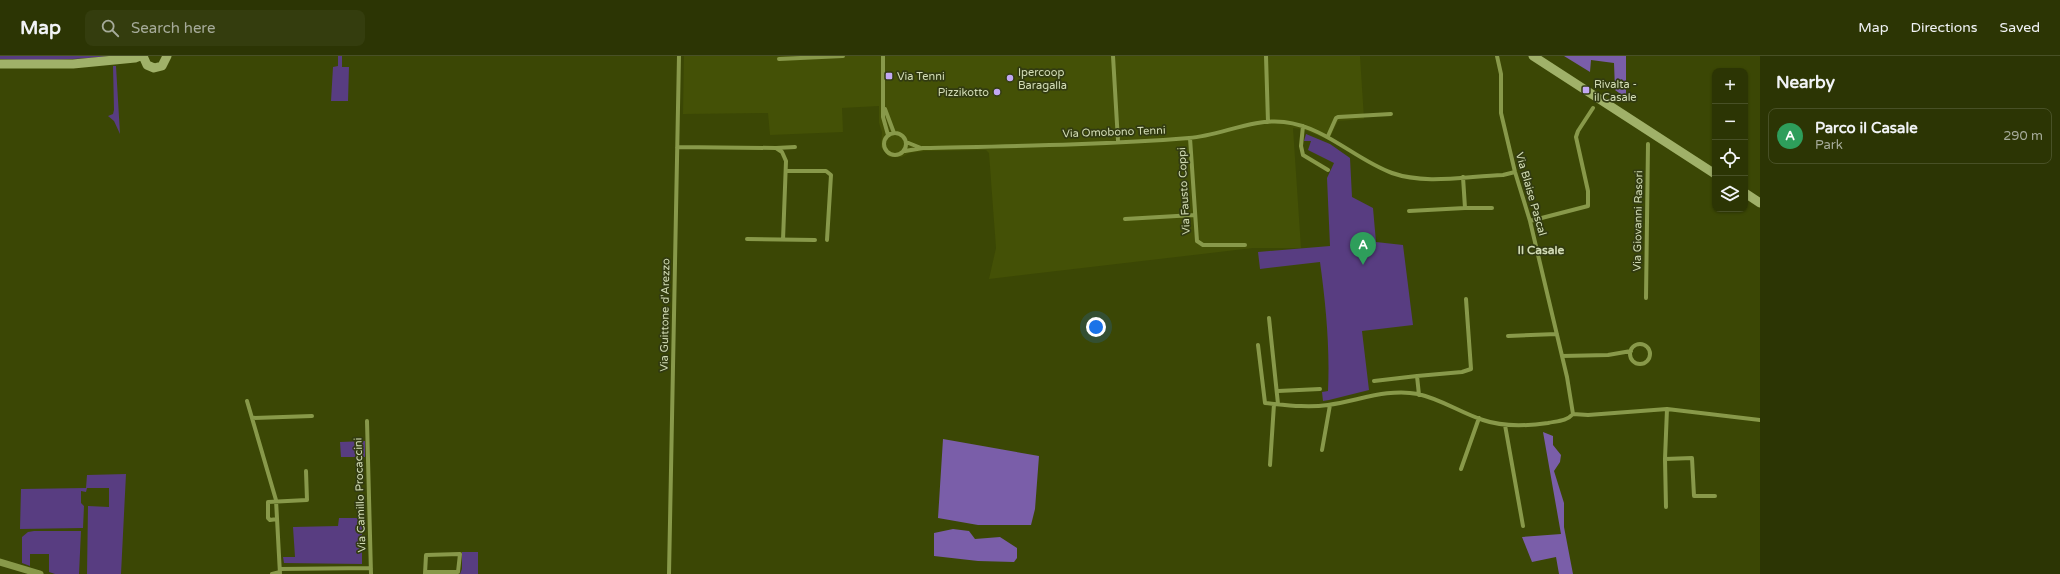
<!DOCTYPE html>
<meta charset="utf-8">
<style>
:root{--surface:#2c3504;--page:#343d0e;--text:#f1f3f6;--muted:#a6ab9a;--line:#485026;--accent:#90b9f0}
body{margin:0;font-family:"Varela Round",sans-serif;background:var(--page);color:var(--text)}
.controls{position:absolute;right:12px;top:12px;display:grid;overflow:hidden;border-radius:8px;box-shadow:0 1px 3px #0004}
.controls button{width:36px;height:36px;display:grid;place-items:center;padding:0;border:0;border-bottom:1px solid var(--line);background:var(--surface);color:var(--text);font:20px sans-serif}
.you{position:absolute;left:1096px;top:271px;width:14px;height:14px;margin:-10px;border:3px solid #fff;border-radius:50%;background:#1a73e8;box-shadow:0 0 0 6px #1a73e833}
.badge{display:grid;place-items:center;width:26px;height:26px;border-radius:50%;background:var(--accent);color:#fff;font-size:13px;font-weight:700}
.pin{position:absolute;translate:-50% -33px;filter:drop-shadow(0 1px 2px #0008)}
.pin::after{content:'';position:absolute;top:21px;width:14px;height:12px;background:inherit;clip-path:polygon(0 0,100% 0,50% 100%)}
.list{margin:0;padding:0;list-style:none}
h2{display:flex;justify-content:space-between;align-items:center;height:52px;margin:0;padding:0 16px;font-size:17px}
h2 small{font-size:13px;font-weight:400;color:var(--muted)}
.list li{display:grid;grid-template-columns:26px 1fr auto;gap:12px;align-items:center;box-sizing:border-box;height:56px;margin:0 8px 8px;padding:0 8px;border:1px solid var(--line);border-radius:8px}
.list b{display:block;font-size:15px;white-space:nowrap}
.list p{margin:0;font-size:13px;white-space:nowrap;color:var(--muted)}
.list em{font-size:13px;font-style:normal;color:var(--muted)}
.icon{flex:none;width:22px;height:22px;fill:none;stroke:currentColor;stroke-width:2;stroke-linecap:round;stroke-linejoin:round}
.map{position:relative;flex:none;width:1760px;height:518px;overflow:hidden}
header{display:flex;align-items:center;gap:24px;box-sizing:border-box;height:56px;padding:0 20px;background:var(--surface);border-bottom:1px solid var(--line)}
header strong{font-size:19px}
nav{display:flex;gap:22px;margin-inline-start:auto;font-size:14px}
.search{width:280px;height:36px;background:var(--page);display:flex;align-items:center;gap:10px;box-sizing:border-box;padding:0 14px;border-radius:8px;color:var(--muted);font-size:15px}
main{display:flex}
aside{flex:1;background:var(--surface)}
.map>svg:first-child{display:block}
.built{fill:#445106}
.green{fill:#583d81}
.forest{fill:#7a5ea9}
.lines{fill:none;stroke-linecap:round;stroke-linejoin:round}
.minor{stroke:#88994a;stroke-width:4}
.tertiary{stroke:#88994a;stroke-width:7}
.primary{stroke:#a0b169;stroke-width:9}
.poi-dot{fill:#c2a8f3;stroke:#323b11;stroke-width:1.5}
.labels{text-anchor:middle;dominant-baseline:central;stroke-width:3.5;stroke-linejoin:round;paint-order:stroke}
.poi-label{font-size:11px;fill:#d2dcb5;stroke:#323b11;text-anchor:start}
.street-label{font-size:11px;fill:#d2dcb5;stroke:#323b11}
.neighbourhood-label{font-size:12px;font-weight:bold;fill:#d2dcb5;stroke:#323b11}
</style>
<header>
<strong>Map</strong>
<div class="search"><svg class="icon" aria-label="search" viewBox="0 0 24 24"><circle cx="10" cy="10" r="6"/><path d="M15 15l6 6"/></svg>Search here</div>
<nav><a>Map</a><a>Directions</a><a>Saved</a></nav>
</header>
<main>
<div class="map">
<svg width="1760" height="518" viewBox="0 0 1760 518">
<rect width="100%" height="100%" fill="#3b4705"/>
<path class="built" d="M684,0H1360L1364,63L1338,65L1329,84L1302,73L1293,72L1301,192H1253L989,223L996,192L989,97L986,94L926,95L909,97L902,101H889L881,91L882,76L879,67V50L842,52L843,76L770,79L768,57L683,58Z"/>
<path class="green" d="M0,0H109C73,4 37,5 0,3Z
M338,0H342V11H349L348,45H331L333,11L338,10Z
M113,10H116L120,78L114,65L108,60L113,58L114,54Z
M1306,78L1330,88L1350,102L1352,141L1373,152L1376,186L1403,189L1413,269L1362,275L1369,334L1329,344L1323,345L1322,336L1328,335C1330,292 1326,250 1320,206L1260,213L1258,196L1330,190L1327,122L1334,107L1308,94L1311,85H1304Z
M365,385V401H341L340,386Z
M126,418L121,518H87L88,450L109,451V432H87L86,436L81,435V447L84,450L83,472L20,473L21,433L86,432L87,419Z
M339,462H362V508L284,507L283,501H295L293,471L338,470Z
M34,475H81L79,518H55L49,516V498H30V510L22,507V481L28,476Z
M462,496H478V518H460L462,513Z"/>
<path class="forest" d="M1564,0H1626V42L1615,34L1614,7L1591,4L1590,16Z
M1543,376L1553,380V389L1561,399L1560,406L1554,415L1564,447V471L1573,518H1559L1556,501L1532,506L1522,481L1561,478Z
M943,383L1039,400L1035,453L1031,469H978L938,462Z
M953,473L969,475L975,483L1000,481L1017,492V502L1014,506L978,505L934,500V477Z"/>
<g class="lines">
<path class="minor" d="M883,0V61L888,79
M1113,0L1118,85
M1266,0L1268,66
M1497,0L1501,18V57L1515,116L1530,165L1567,321L1573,358
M779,3L843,0
M885,53L894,77
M1303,70L1301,90L1303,99L1328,114
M884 88a11 11 0 1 1 22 0a11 11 0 1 1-22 0Z
M1328,80L1336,62L1338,61L1391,58
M1190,82L1197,185L1203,189H1245
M906,86L921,92
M677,91L776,92L782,96L786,105L783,184
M776,92L795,91
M905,95L923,92C1011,90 1101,89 1189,82C1220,80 1252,62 1284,66C1326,71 1354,103 1392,117C1426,129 1467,120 1503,119L1515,116
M786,115H826L831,119L827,184
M1465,152H1492
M1409,155L1465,152L1463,121
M1125,163L1194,159
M1530,165L1588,150V135L1576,81L1578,75L1593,52
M747,183L815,184
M1646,242L1648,88
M1269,262L1278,348
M1508,280L1557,278
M1630 298a10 10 0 1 1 20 0a10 10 0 1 1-20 0Z
M1258,289L1265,347C1286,349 1307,352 1328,349C1358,345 1387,332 1418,338C1441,343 1461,357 1483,364C1503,371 1527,370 1548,367C1557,365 1567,365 1573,358
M1562,300L1608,299L1631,295
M1417,320L1462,316L1471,313L1466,243
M1374,325L1417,320L1419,339
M1278,335L1320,333
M247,345L276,444L280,518
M1573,358L1588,359L1667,353L1760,364
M252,362L312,360
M367,365L371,518
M1505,369L1523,470
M1322,394L1330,349
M1665,403L1692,402L1694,440H1715
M1270,409L1274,348
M1461,413L1479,362
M1666,451L1665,403L1667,353
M277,463L270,464L268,462V446L307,444L306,415
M280,513L371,512
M272,518L280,516
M425,518L426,499L460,498L458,516H425
M669,518L679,0"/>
<path class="tertiary" d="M0,506L40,518"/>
<path class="primary" d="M143,0L147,9L154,12L162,10L167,0
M1533,0L1715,118
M0,8H73L135,2L140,0
M1745,137L1760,147"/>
</g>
<g class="poi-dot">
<rect x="885" y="16" width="8" height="8" rx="2"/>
<circle cx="1010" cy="22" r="4"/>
<rect x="1582" y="30" width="8" height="8" rx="2"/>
<circle cx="997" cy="36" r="4"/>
</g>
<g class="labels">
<g class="poi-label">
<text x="1018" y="16">Ipercoop<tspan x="1018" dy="13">Baragalla</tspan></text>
<text x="897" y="20">Via Tenni</text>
<text x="1594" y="28">Rivalta -<tspan x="1594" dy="13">il Casale</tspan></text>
<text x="989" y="36" text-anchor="end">Pizzikotto</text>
</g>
<g class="street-label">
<text transform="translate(1114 76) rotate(-2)">Via Omobono Tenni</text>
<text transform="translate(1184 135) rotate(-93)">Via Fausto Coppi</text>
<text transform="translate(1531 138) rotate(74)">Via Blaise Pascal</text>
<text transform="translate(1638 165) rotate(-89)">Via Giovanni Rasori</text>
<text transform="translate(665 259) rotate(-89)">Via Guittone d'Arezzo</text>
<text transform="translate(360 439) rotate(-92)">Via Camillo Procaccini</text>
</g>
<g class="neighbourhood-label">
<text x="1541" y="194">Il Casale</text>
</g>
</g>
</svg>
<div class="controls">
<button>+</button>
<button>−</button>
<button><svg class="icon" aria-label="locate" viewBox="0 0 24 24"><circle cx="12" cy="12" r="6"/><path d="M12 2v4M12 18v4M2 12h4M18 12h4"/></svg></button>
<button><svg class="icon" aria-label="layers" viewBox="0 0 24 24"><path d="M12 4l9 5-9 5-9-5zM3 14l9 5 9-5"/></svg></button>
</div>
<div class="you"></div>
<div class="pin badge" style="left:1363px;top:209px;background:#2e9e5b">A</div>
</div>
<aside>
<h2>Nearby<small></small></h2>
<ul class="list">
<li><span class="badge" style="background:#2e9e5b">A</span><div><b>Parco il Casale</b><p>Park</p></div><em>290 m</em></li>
</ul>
</aside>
</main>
